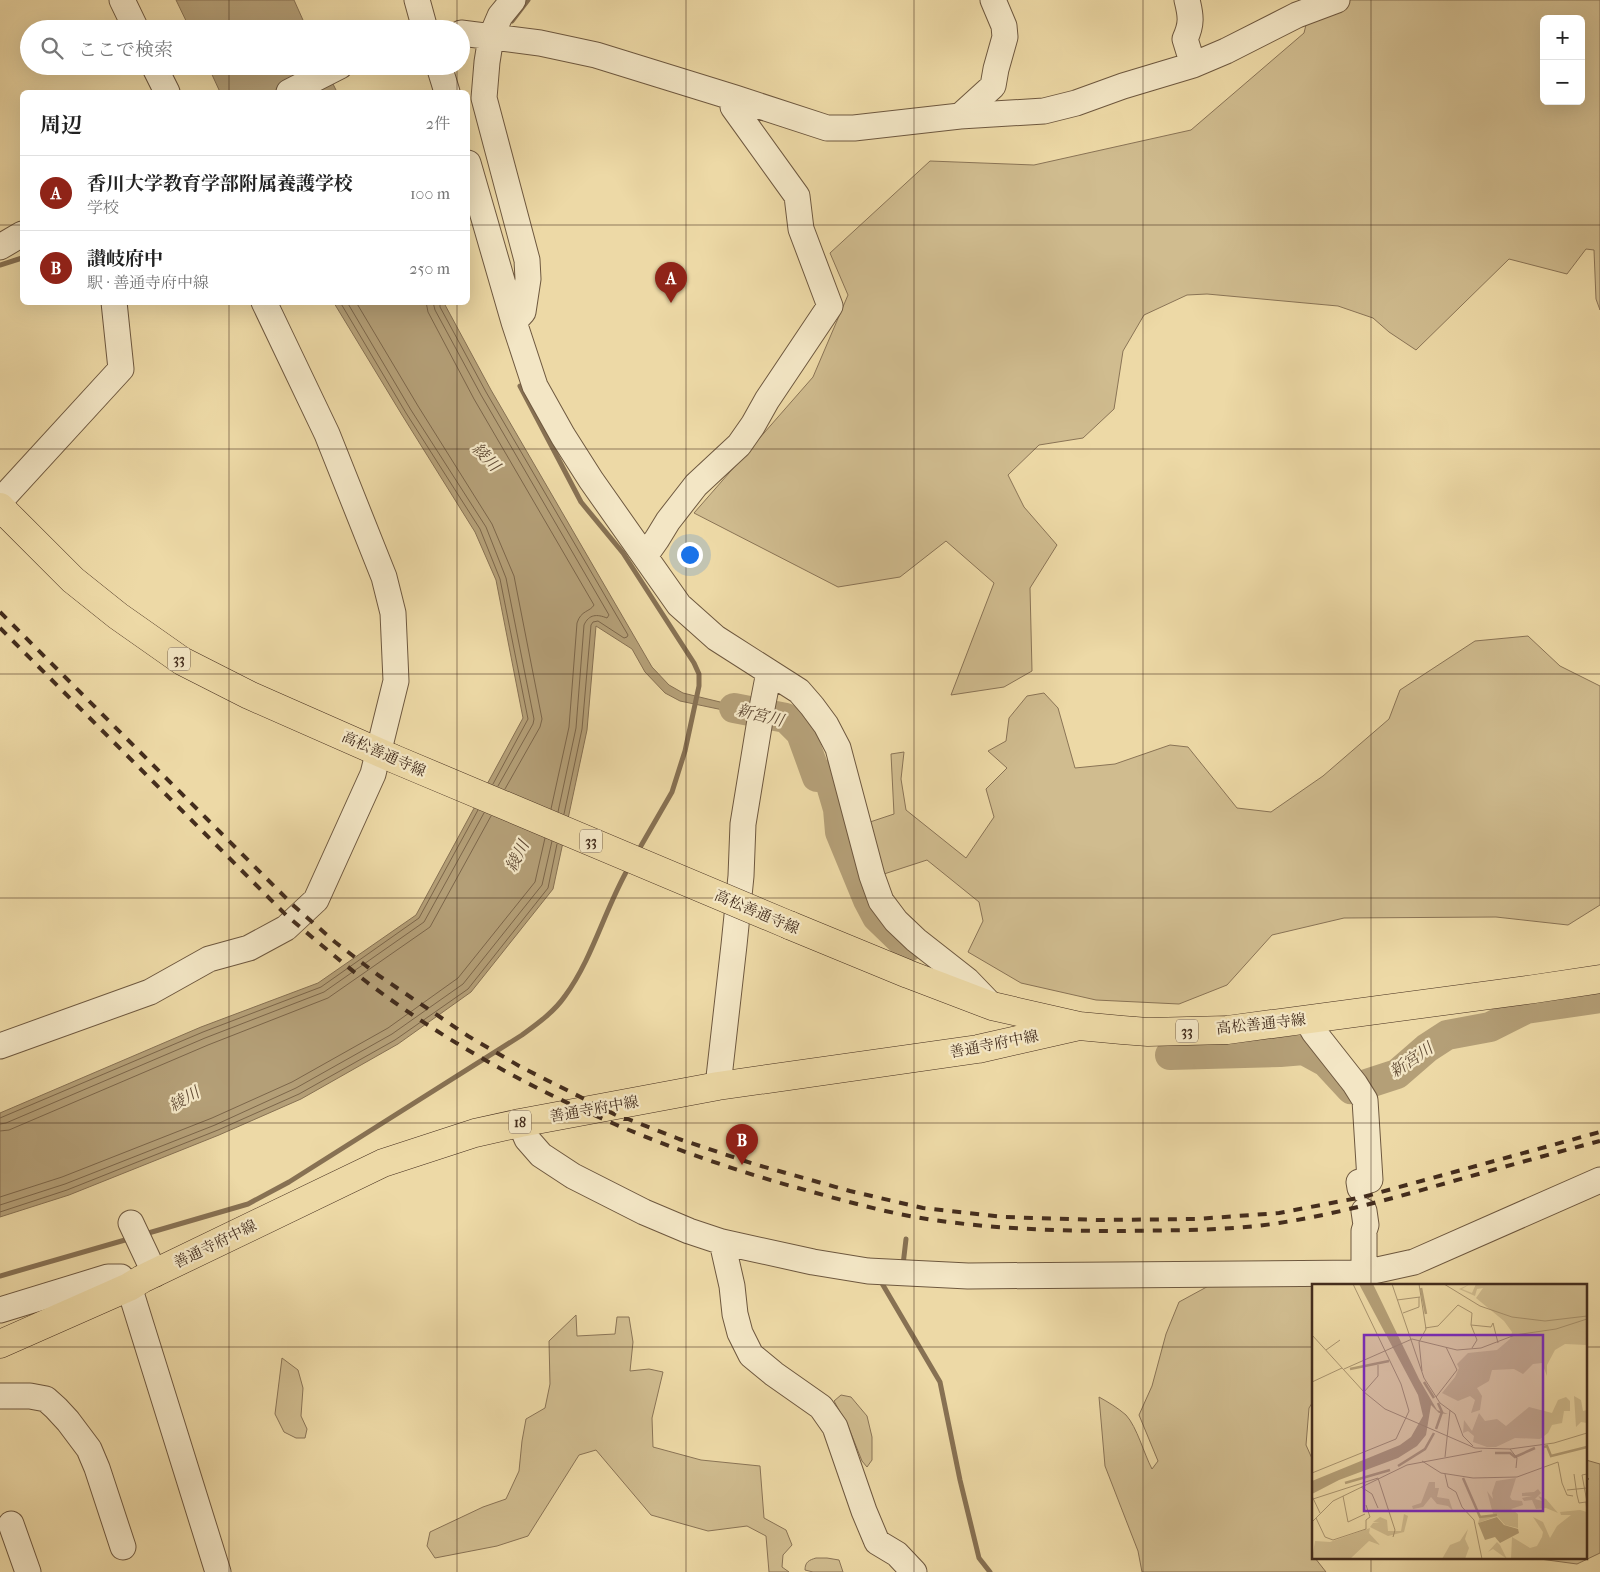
<!DOCTYPE html>
<html lang="ja">
<meta charset="utf-8">
<style>
:root{--surface:#fff;--page:#f2f2f2;--text:#222;--muted:#767676;--line:#e0e0e0;--accent:#8f2418}
body{margin:0;font-family:"IM FELL French Canon","Noto Serif JP",serif;background:var(--page);color:var(--text)}
.controls{position:absolute;right:15px;top:15px;display:grid;overflow:hidden;border-radius:8px;box-shadow:0 5px 20px #0002}
.controls button{width:45px;height:45px;display:grid;place-items:center;padding:0;border:0;border-bottom:1px solid var(--line);background:var(--surface);color:var(--text);font:25px sans-serif}
.you{position:absolute;left:689px;top:554px;width:18px;height:18px;margin:-12px;border:4px solid #fff;border-radius:50%;background:#1a73e8;box-shadow:0 0 0 8px #1a73e833}
.badge{display:grid;place-items:center;width:32px;height:32px;border-radius:50%;background:var(--accent);color:#fff;font-size:16px;font-weight:700}
.pin{position:absolute;translate:-50% -41px;filter:drop-shadow(0 1px 2px #0008)}
.pin::after{content:'';position:absolute;top:26px;width:18px;height:15px;background:inherit;clip-path:polygon(0 0,100% 0,50% 100%)}
.list{margin:0;padding:0;list-style:none}
h2{display:flex;justify-content:space-between;align-items:center;height:65px;margin:0;padding:0 20px;font-size:21px}
h2 small{font-size:16px;font-weight:400;color:var(--muted)}
.list li{display:grid;grid-template-columns:32px 1fr auto;gap:15px;align-items:center;box-sizing:border-box;height:75px;padding:0 20px;border-top:1px solid var(--line)}
.list b{display:block;font-size:19px;white-space:nowrap}
.list p{margin:0;font-size:16px;white-space:nowrap;color:var(--muted)}
.list em{font-size:16px;font-style:normal;color:var(--muted)}
.icon{flex:none;width:28px;height:28px;fill:none;stroke:currentColor;stroke-width:2;stroke-linecap:round;stroke-linejoin:round}
.map{position:relative;flex:none;width:1600px;height:1572px;overflow:hidden}
.search{position:absolute;background:var(--surface);box-shadow:0 5px 20px #0002;left:20px;top:20px;width:450px;height:55px;display:flex;align-items:center;gap:12px;box-sizing:border-box;padding:0 18px;border-radius:28px;color:var(--muted);font-size:19px}
.panel{position:absolute;background:var(--surface);box-shadow:0 5px 20px #0002;left:20px;top:90px;width:450px;height:215px;border-radius:8px}
.map>svg:first-child{display:block}
.green{fill:#d0bc8f;stroke:#8a7456;fill-rule:evenodd}
.water{fill:#b49f77;stroke:#877153}
.lines{fill:none;stroke-linecap:round;stroke-linejoin:round}
.shore{stroke:#7c664a;stroke-width:1}
.stream{stroke:#877153;stroke-width:5}
.river{stroke:#b49f77;stroke-width:30}
.minor-casing{stroke:#6e583f;stroke-width:27}
.major-casing{stroke:#442d1d;stroke-width:29}
.minor{stroke:#f3e6c5;stroke-width:25}
.major{stroke:#edd9a6;stroke-width:28}
.rail{stroke:#442d1d;stroke-width:4;stroke-dasharray:9 9;stroke-linecap:butt}
.major-bridge-casing{stroke:#442d1d;stroke-width:29;stroke-linecap:butt}
.major-bridge{stroke:#edd9a6;stroke-width:28}
.grid{fill:none;stroke:#442d1d;stroke-width:1;stroke-opacity:0.55}
.labels{text-anchor:middle;dominant-baseline:central;stroke-width:4.5;stroke-linejoin:round;paint-order:stroke}
.shield{fill:#f3e6c5;stroke:#78644f;stroke-width:1}
.shield-label{font-size:14px;font-weight:bold;fill:#442d1d}
.street-label{font-size:15px;fill:#442d1d;stroke:#f3e6c5}
.water-label{font-size:16px;font-style:italic;fill:#604a34;stroke:#f3e6c5}
.inset-river{fill:none;stroke:#b49f77;stroke-width:2.5}
.inset-road{fill:none;stroke:#a9946f;stroke-width:1}
.view{fill:#7b2cbf;fill-opacity:0.15;stroke:#7b2cbf;stroke-width:2.5}
.inset-edge{fill:none;stroke:#442d1d;stroke-width:2.5}
</style>
<div class="map">
<svg width="1600" height="1572" viewBox="0 0 1600 1572">
<rect width="100%" height="100%" fill="#edd9a6"/>
<filter id="stains"><feTurbulence type="fractalNoise" baseFrequency=".004" numOctaves="4"/><feColorMatrix values="0 0 0 0 .2 0 0 0 0 .09 0 0 0 0 .02 0 0 0 .5 -.17"/></filter>
<radialGradient id="worn" r=".72"><stop offset=".6" stop-color="#630" stop-opacity="0"/><stop offset="1" stop-color="#630" stop-opacity=".3"/></radialGradient>
<path class="green" d="M1312,0H1600V310L1596,299L1594,250L1586,249L1567,274L1509,259L1416,350L1389,332L1373,318L1338,306L1207,294L1187,295L1144,315L1123,351L1114,409L1083,438L1039,445L1008,475L1024,507L1057,545L1030,588L1032,671L1004,687L951,695L994,583L946,541L900,577L838,587L694,513L813,377L848,295L830,253L930,161L1034,165L1191,130L1304,33ZM1544,19H1581V101H1544Z
M1528,636L1560,666L1600,686V905L1568,925L1496,917L1344,918L1272,935L1227,985L1179,1004L1096,1000L1021,983L968,952L983,921L979,902L927,860L884,874L870,822L894,814L891,754L904,752L901,779L906,810L966,858L994,817L986,789L1007,768L988,751L1006,741L1009,718L1027,696L1044,693L1058,708L1075,768L1115,764L1170,745L1188,747L1237,808L1271,812L1323,776L1389,719L1400,690L1475,641Z
M1356,1282V1286H1314V1400L1309,1408L1306,1445L1314,1463L1313,1555L1314,1558H1315L1326,1572H1142L1138,1551L1105,1466L1099,1397C1108,1402 1118,1408 1126,1415C1137,1427 1144,1454 1152,1469L1158,1461L1139,1415L1152,1386L1166,1334L1179,1302L1214,1283Z
M576,1315L577,1336L615,1334L617,1317H629L633,1342L630,1371L649,1369L663,1372L652,1418L653,1447L701,1460L760,1466L764,1518L786,1530L792,1545L783,1555L782,1567L789,1572H769L766,1536L747,1526L708,1531L651,1515L596,1450L579,1455L528,1536L497,1546L435,1558L427,1546L430,1532L483,1507L506,1499L519,1471L522,1441L526,1419L545,1408L550,1384L549,1341Z
M282,1358L298,1370L303,1388L301,1416L307,1429L305,1438H296L284,1432L275,1414Z
M841,1395L851,1397L867,1416L872,1437V1460L867,1467L862,1461L848,1426L834,1401Z
M1586,1460L1600,1464V1553L1577,1564L1540,1559L1539,1558H1586V1481L1589,1479L1586,1476Z
M816,1558H827L839,1560L843,1572H813L805,1570C805,1562 809,1560 816,1558Z"/>
<path class="water" d="M176,0H294L307,29H190Z
M208,66H324L337,92H220Z
M334,303H444L491,390L652,667L669,685L683,693L749,709L747,715L680,701L665,693L645,672L632,649L596,626L587,730L553,889L471,992L398,1044L301,1099L219,1135L69,1195L0,1217V1113L201,1027L318,983L416,915L523,718L496,580L475,532L402,415Z"/>
<g class="lines">
<path class="shore" d="M340,302L406,413L480,529L500,579L528,719L493,784
M347,302L411,410L486,527L506,578L534,719L533,724L498,786
M356,302L418,406L492,524L514,576L542,719L540,727L505,789
M426,302L428,312L474,399L594,605C590,612 581,610 577,623L569,727L551,809
M433,302L435,310L481,395L609,615L607,618C597,614 589,614 584,625L576,728L558,812
M440,302V307L486,392L628,635L627,637L624,638L598,621L593,622L591,625L582,729L564,814
M0,1118L203,1032L321,987L419,918L478,810
M0,1124L6,1123L205,1038L324,992L424,922L484,813
M0,1131L9,1130L208,1045L328,998L430,927L491,816
M0,1197L62,1177L212,1118L292,1082L388,1028L458,978L535,882L545,838
M0,1205L65,1184L215,1125L296,1088L392,1034L463,984L542,885L552,841
M0,1212L67,1190L218,1130L299,1094L395,1040L468,989L548,888L557,844"/>
<path class="stream" d="M512,21L528,0
M0,265L22,258
M520,386L581,502L623,553L694,663L699,674V686L685,751L672,792L638,851
M145,1234L248,1204L289,1182L522,1035C537,1024 554,1012 565,996C593,958 605,908 629,867
M903,1265L906,1239
M0,1276L132,1238
M880,1280L940,1382L960,1480L979,1558L990,1572"/>
<path class="river" d="M734,708L786,718L801,733L817,777L828,775L838,809L840,832L868,900L877,917L908,947
M1170,1055L1280,1052L1304,1050L1326,1062L1351,1089L1397,1074L1427,1048L1447,1035L1490,1027L1526,1009L1600,998"/>
<defs>
<path id="minor" d="M122,0L136,29
M417,0L425,29
M513,0L500,16L491,37L487,62L484,98L527,260L528,279L523,312L514,322
M1187,0C1191,16 1192,24 1185,39L1193,65
M461,33L540,43L596,55L735,98L827,128H854L960,116L1044,111L1076,103L1123,86L1193,65L1226,51L1297,15L1337,0
M154,66L167,92
M439,66L447,92
M289,92L340,66
M960,116L993,86L996,69L1005,37L1004,26L993,0
M468,163L514,322L535,386L563,436L591,480L679,605L716,638L799,691L812,706L826,725L838,748L872,876L881,901L896,921L916,940L967,980L992,1006
M0,247L22,234
M0,501L121,369L114,302
M645,556L657,539L668,521L696,485L739,445L753,425L767,400L830,306L801,229L797,196L733,107L735,98
M1307,1020L1314,1032L1355,1084L1365,1100L1370,1180L1359,1182L1360,1188
M0,1046L150,992L209,959L249,948L286,928L316,900L373,774L396,681L393,613L384,577L327,434L264,302
M718,1086L734,945L741,876L743,824L762,708L769,672
M520,1123L527,1139L541,1155L573,1176L644,1212L689,1231L722,1242L813,1262L868,1271L968,1276L1364,1273L1414,1262L1600,1180
M131,1223L155,1274
M722,1242L732,1286L735,1314L740,1333L751,1355L774,1374L821,1407L835,1427L864,1511L877,1542L897,1554L914,1572
M1364,1273V1231L1366,1225L1364,1211
M0,1310L108,1277H121L129,1287L132,1296L218,1572
M0,1396H30L46,1399L56,1408L68,1421L89,1449L97,1468L123,1547
M11,1524L28,1572"/>
<path id="major" d="M0,507L73,580L118,616L182,661L249,695L392,758
M789,925L908,974L992,1006L1079,1026L1122,1030L1148,1032L1227,1030L1534,989L1600,979
M0,1344L129,1287L142,1279L383,1163L475,1133L520,1123L718,1086L978,1049L1079,1026"/>
</defs>
<use href="#minor" class="minor-casing"/>
<use href="#major" class="major-casing"/>
<use href="#minor" class="minor"/>
<use href="#major" class="major"/>
<path class="rail" d="M0,612L294,906L335,942L378,975L468,1036L521,1067L624,1119H628L679,1139L754,1164L850,1191L923,1208L1004,1217L1099,1220L1196,1219L1279,1213L1363,1197L1600,1132
M0,628L286,915C313,938 340,961 368,983C495,1079 644,1145 798,1188C838,1199 879,1211 921,1218C988,1229 1057,1231 1125,1231C1176,1230 1228,1231 1279,1223C1337,1214 1394,1198 1450,1182C1500,1168 1550,1154 1600,1141"/>
<defs>
<path id="major-bridge" d="M392,758L789,925"/>
</defs>
<use href="#major-bridge" class="major-bridge-casing"/>
<use href="#major-bridge" class="major-bridge"/>
</g>
<path class="grid" d="M229,0V29M457,0V29M686,0V1572M914,0V1572M1143,0V1572M1371,0V1286M229,66V92M457,66V92M0,225H22M468,225H1600M229,302V1572M457,302V1572M0,449H1600M0,674H1600M0,898H1600M0,1123H1600M0,1347H1314M1586,1347H1600M1371,1558V1572"/>
<g class="labels">
<g class="shield">
<rect x="168" y="647.5" width="22" height="23" rx="4"/>
<rect x="580" y="829.5" width="22" height="23" rx="4"/>
<rect x="1176" y="1019.5" width="22" height="23" rx="4"/>
<rect x="509" y="1110.5" width="22" height="23" rx="4"/>
</g>
<g class="shield-label">
<text x="179" y="659">33</text>
<text x="591" y="841">33</text>
<text x="1187" y="1031">33</text>
<text x="520" y="1122">18</text>
</g>
<g class="street-label">
<text transform="translate(384 754) rotate(24)">高松善通寺線</text>
<text transform="translate(757 912) rotate(23)">高松善通寺線</text>
<text transform="translate(1261 1024) rotate(-6)">高松善通寺線</text>
<text transform="translate(994 1044) rotate(-11)">善通寺府中線</text>
<text transform="translate(594 1109) rotate(-10)">善通寺府中線</text>
<text transform="translate(215 1244) rotate(-26)">善通寺府中線</text>
</g>
<g class="water-label">
<text transform="translate(486 457) rotate(46)">綾川</text>
<text transform="translate(760 715) rotate(14)">新宮川</text>
<text transform="translate(517 856) rotate(-63)">綾川</text>
<text transform="translate(1411 1060) rotate(-34)">新宮川</text>
<text transform="translate(184 1099) rotate(-30)">綾川</text>
</g>
</g>
<g transform="translate(1312 1284)">
<rect width="275" height="275" fill="#edd9a6"/>
<path d="M158,0L150,5L160,9L164,0H275V61L253,60L243,66L235,81V92L230,79L221,80L211,90L202,85L180,86L177,97L165,104L170,112L168,126L159,129L163,116L158,112L146,117L130,109L143,93L147,84L145,80L156,69L185,66L198,55L200,48L192,37L164,14L171,4L165,5L163,12L147,5ZM262,112L269,116L271,127L275,126V139L269,138L264,143ZM254,113L258,117V127H252L250,139L240,141L236,149L228,155L203,154L184,163H175L161,158L162,152L156,147L151,149L152,136L160,147L167,129L173,137L185,135L194,142L217,123L240,129L246,116ZM204,194L198,213L200,216L210,217L211,221L199,225L206,230V244L193,241L185,232L166,239L168,233L184,231L181,230L175,207L181,215L180,209L184,197ZM117,198H123V204H127L125,213L137,215L141,227L136,222L125,220L119,213L111,223L101,225L100,222L109,219ZM226,205L229,209L223,215L230,217L226,212L234,215L246,229L234,224L224,225L220,216L212,217L210,214L220,212H210V209L222,208ZM268,226L275,228V275H199L200,253L218,264L225,262L230,253L231,248L221,233L231,238L238,254L245,242L259,231H249L248,228ZM92,230L96,232L92,248L76,252L58,243L61,239H68L61,238L68,233L75,236L76,247H89ZM58,244L57,249L68,261L57,257L38,275H0L3,257L18,258ZM156,245L153,255L157,264L153,275H130L138,261L148,257ZM185,258L188,261L195,275L181,265L176,268Z" fill="#d0bc8f"/>
<path d="M47,0H61L107,95L125,126L136,130L127,129L119,121L114,151L105,162L86,174L27,196L0,210V197L88,161L99,153L111,132L106,111ZM185,233L192,241L206,245L207,249L188,259L183,253L173,256L166,239Z" fill="#b49f77"/>
<path class="inset-river" d="M109,4L114,30M38,85L77,77M112,98L122,114M124,145L130,128L126,119M232,163L235,162L239,172L275,163M183,169H198L203,173L223,164M86,182L113,165L122,149M151,194L168,233L185,231M33,199L78,186"/>
<path class="inset-road" d="M80,0L112,94L128,119L143,130L151,152L161,162M107,0L114,45L107,58L110,87M132,0L168,22L200,33L233,37L275,32M85,16L108,13M91,29L107,23V13M159,41L165,56L160,64M113,44L126,42L146,21L160,29L159,41L179,43L181,39L186,59M0,51L52,108L73,125L163,164L198,165L242,159L275,149M14,66L28,56M32,85L100,55L145,66L169,64L203,51L244,45L275,35M0,98L30,84M52,108L66,92V81M124,113L145,86L134,63M198,165L205,174L204,184M133,173L138,126M110,177L129,189L161,194L205,193L246,178L250,199L255,211L261,212M0,189L84,155L97,127L89,100L41,0M133,190L136,203L144,208L150,223L162,236L170,275M262,190L265,211L267,219L274,218L275,228M275,190L270,191L275,218M49,203L60,210L66,224M255,206L275,204M0,212L8,229M31,212L36,238L53,230M1,215L66,194L83,246L81,253M4,234L13,253L21,256L54,245V236L58,233L54,221M0,238L21,217L95,181L170,167"/>
<path class="view" d="M52,51H231V227H52Z"/>
<rect width="275" height="275" class="inset-edge"/>
</g>
<rect width="100%" height="100%" filter="url(#stains)"/>
<rect width="100%" height="100%" fill="url(#worn)"/>
</svg>
<div class="controls">
<button>+</button>
<button>−</button>
</div>
<div class="you"></div>
<div class="pin badge" style="left:671px;top:303px">A</div>
<div class="pin badge" style="left:742px;top:1165px">B</div>
<div class="search"><svg class="icon" aria-label="search" viewBox="0 0 24 24"><circle cx="10" cy="10" r="6"/><path d="M15 15l6 6"/></svg>ここで検索</div>
<section class="panel">
<h2>周辺<small>2件</small></h2>
<ul class="list">
<li><span class="badge">A</span><div><b>香川大学教育学部附属養護学校</b><p>学校</p></div><em>100 m</em></li>
<li><span class="badge">B</span><div><b>讃岐府中</b><p>駅 · 善通寺府中線</p></div><em>250 m</em></li>
</ul>
</section>
</div>
